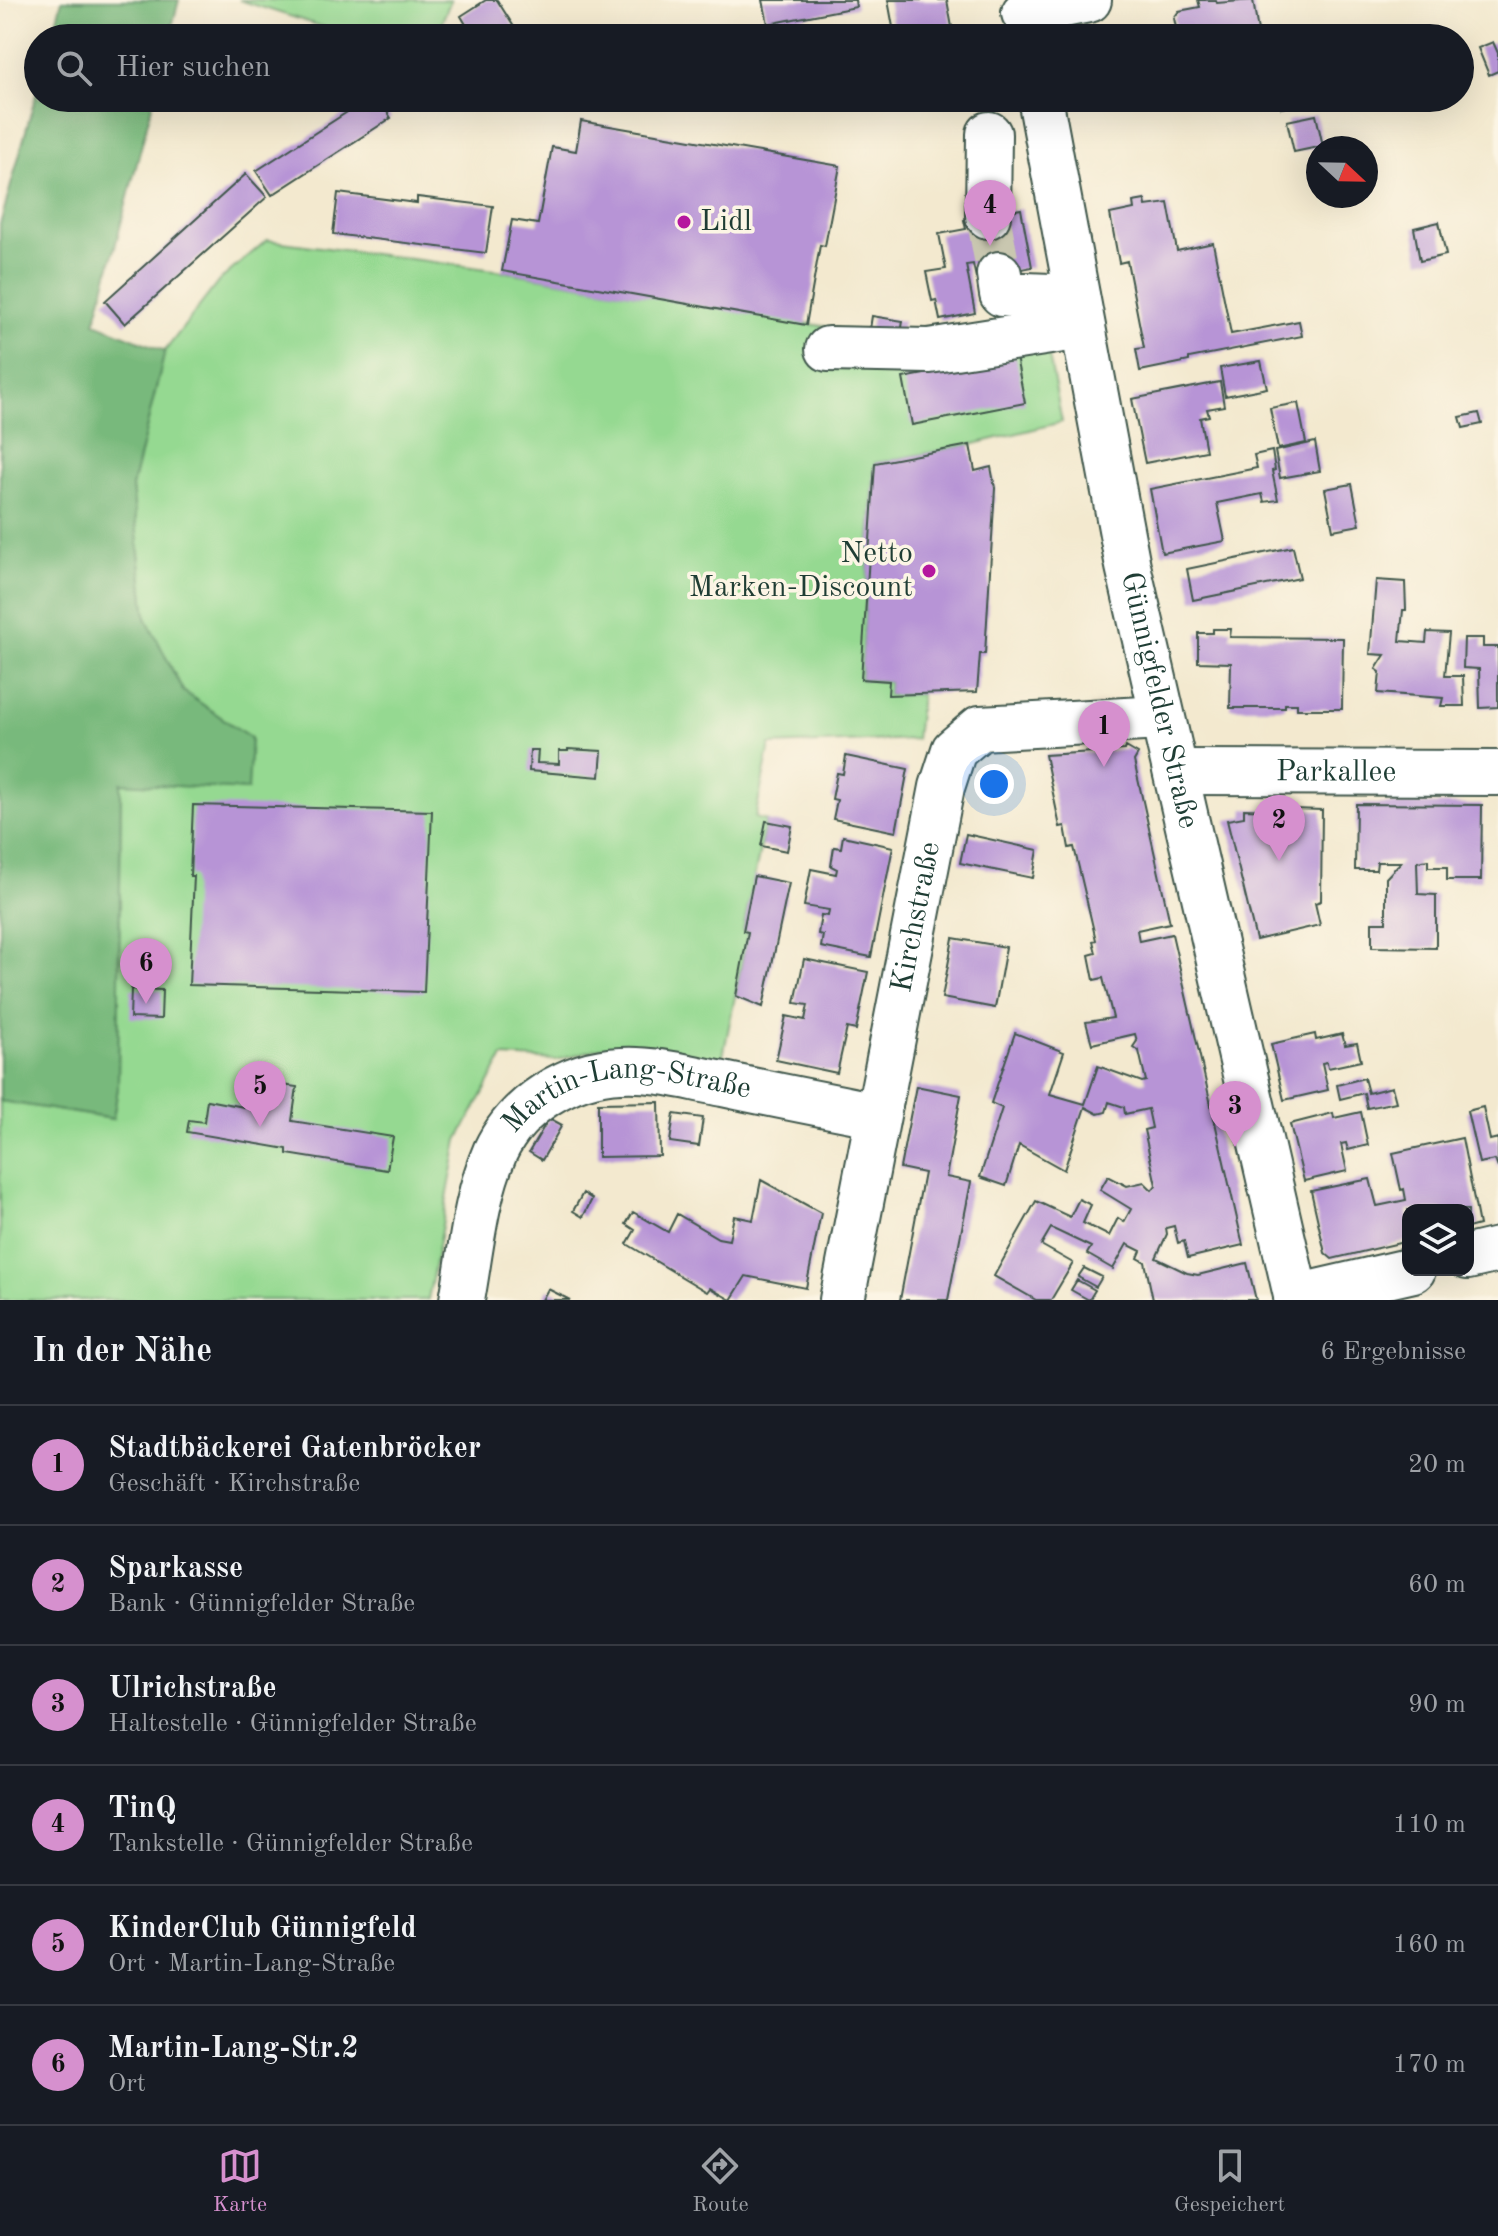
<!DOCTYPE html>
<html lang="de">
<meta charset="utf-8">
<style>
:root{--surface:#171b24;--page:#20242c;--text:#f1f3f6;--muted:#9ea1a6;--line:#363941;--accent:#d690ce}
body{margin:0;font-family:"Old Standard TT",serif;background:var(--page);color:var(--text)}
.controls{position:absolute;right:24px;bottom:24px;display:grid;overflow:hidden;border-radius:16px;box-shadow:0 8px 32px #0002}
.controls button{width:72px;height:72px;display:grid;place-items:center;padding:0;border:0;border-bottom:2px solid var(--line);background:var(--surface);color:var(--text);font:40px sans-serif}
.compass{position:absolute;left:1306px;top:136px;width:72px;height:72px;border-radius:50%;background:var(--surface);box-shadow:0 8px 32px #0002;rotate:112deg}
.you{position:absolute;left:994px;top:784px;width:28px;height:28px;margin:-20px;border:6px solid #fff;border-radius:50%;background:#1a73e8;box-shadow:0 0 0 12px #1a73e833}
.badge{display:grid;place-items:center;width:52px;height:52px;border-radius:50%;background:var(--accent);color:#111;font-size:26px;font-weight:700}
.pin{position:absolute;translate:-50% -66px;filter:drop-shadow(0 2px 4px #0008)}
.pin::after{content:'';position:absolute;top:42px;width:28px;height:24px;background:inherit;clip-path:polygon(0 0,100% 0,50% 100%)}
.list{margin:0;padding:0;list-style:none}
h2{display:flex;justify-content:space-between;align-items:center;height:104px;margin:0;padding:0 32px;font-size:34px}
h2 small{font-size:26px;font-weight:400;color:var(--muted)}
.list li{display:grid;grid-template-columns:52px 1fr auto;gap:24px;align-items:center;box-sizing:border-box;height:120px;padding:0 32px;border-top:2px solid var(--line)}
.list b{display:block;font-size:30px;white-space:nowrap}
.list p{margin:0;font-size:26px;white-space:nowrap;color:var(--muted)}
.list em{font-size:26px;font-style:normal;color:var(--muted)}
.icon{flex:none;width:44px;height:44px;fill:none;stroke:currentColor;stroke-width:2;stroke-linecap:round;stroke-linejoin:round}
.map{position:relative;flex:none;width:1498px;height:1300px;overflow:hidden}
.search{position:absolute;background:var(--surface);box-shadow:0 8px 32px #0002;left:24px;right:24px;top:24px;height:88px;display:flex;align-items:center;gap:20px;box-sizing:border-box;padding:0 28px;border-radius:44px;color:var(--muted);font-size:30px}
.sheet{height:824px;background:var(--surface)}
nav{display:flex;justify-content:space-around;align-items:center;box-sizing:border-box;height:112px;border-top:2px solid var(--line);background:var(--surface);font-size:22px;color:var(--muted)}
nav a{display:grid;justify-items:center;gap:4px}
nav .on{color:var(--accent)}
.map>svg:first-child{display:block}
.green{fill:#95d991;stroke:#5a8b62;stroke-width:2}
.forest{fill:#78b97b;stroke:#4c7b58;stroke-width:2}
.building{fill:#b794d6}
.lines{fill:none;stroke-linecap:round;stroke-linejoin:round}
.minor-tunnel{stroke:#c9c7b0;stroke-width:44;stroke-dasharray:44 22;stroke-linecap:butt}
.minor-casing{stroke:#3f574b;stroke-width:48}
.minor{stroke:#fff;stroke-width:44}
.poi-dot{fill:#b5179e;stroke:#fcf5e5;stroke-width:3}
.labels{text-anchor:middle;dominant-baseline:central;stroke-width:7;stroke-linejoin:round;paint-order:stroke}
.poi-label{font-size:30px;fill:#1f3d34;stroke:#fcf5e5;text-anchor:start}
.street-label{font-size:30px;fill:#1f3d34;stroke:#fcf5e5}
</style>
<div class="map">
<svg width="1498" height="1300" viewBox="0 0 1498 1300">
<rect width="100%" height="100%" fill="#fcf5e5"/>
<filter id="ink" filterUnits="userSpaceOnUse"><feTurbulence type="fractalNoise" baseFrequency=".0125" numOctaves="2"/><feDisplacementMap in="SourceGraphic" scale="16" xChannelSelector="R" yChannelSelector="G"/><feConvolveMatrix kernelMatrix="1 2 1 2 8 2 1 2 1" color-interpolation-filters="sRGB"/></filter>
<filter id="wash" filterUnits="userSpaceOnUse"><feTurbulence type="fractalNoise" baseFrequency=".006" numOctaves="4" result="noise"/><feDisplacementMap in="SourceGraphic" scale="32" xChannelSelector="R" yChannelSelector="G"/><feGaussianBlur stdDeviation="1.8" result="paint"/><feColorMatrix in="noise" values="0 0 0 0 0 0 0 0 0 0 0 0 0 0 0 0 0 1.4 0 .05"/><feComposite in="paint" operator="in"/></filter>
<g filter="url(#wash)">
<rect width="100%" height="100%" fill="#f3e9cf"/>
<path class="green" d="M239,0H451L435,38H358Z
M267,240L502,271L927,344L1042,321L1062,422L970,445L875,463L861,679L889,681L888,695L921,694L916,739L770,745L755,818L766,821L743,931L748,932L722,1061L657,1046L604,1047L557,1060L503,1057L458,1140L428,1300H0V1101L113,1119L118,1088L121,782L247,790L251,738L183,691L146,618L132,487L165,351L219,281Z"/>
<path class="forest" d="M62,0H179L169,38H52Z
M38,87V98H154L95,323L165,351L132,487L146,618L183,691L251,738L248,790L121,783L118,1088L113,1119L0,1101V225Z"/>
<g id="blocks">
<path class="building" d="M486,0H497L521,38H463L471,33L461,16Z
M763,0H855L856,7L768,24Z
M888,0H947L954,38H895Z
M1198,0H1216L1217,3L1253,0L1259,38H1172L1177,33L1174,18L1179,11L1200,7Z
M1493,42L1498,53V71L1489,75L1478,48Z
M369,98H378L391,118L272,195L256,171Z
M1279,98H1311V102L1281,108Z
M1316,115L1323,146L1294,152L1287,121Z
M581,121L840,166L825,246L820,245L806,325L502,271L512,220L538,224L552,147L576,151Z
M246,174L267,197L125,324L105,301Z
M338,193L417,203V197L493,206L486,253L333,234Z
M1145,200L1146,206L1168,203L1177,251L1213,243L1231,334L1299,321L1302,336L1189,358V361L1140,371L1136,349L1144,348L1127,261L1119,263L1110,214L1134,209L1133,202Z
M1021,209L1032,267L976,278L973,264L966,265L975,313L940,320L936,300L932,301L926,272L946,269L939,234L966,229L964,220Z
M1439,222L1446,255L1420,261L1414,228Z
M872,316L903,321L900,340L869,335Z
M1016,357L1025,403L912,425L903,378Z
M1261,361L1267,388L1225,396L1220,368Z
M1220,382L1224,406L1207,409L1209,416L1200,418L1206,451L1145,463L1132,399Z
M1298,403L1306,443L1278,449L1270,408Z
M1479,413L1482,424L1463,428L1460,417Z
M1315,442L1320,471L1280,478L1275,451Z
M970,445L975,471L991,467L995,488L985,654H980L977,692L888,695L889,681L861,679L875,463Z
M1272,451L1275,470L1272,471L1278,500L1264,502L1262,494L1217,503L1225,541L1162,553L1150,489L1257,468L1254,455Z
M1352,484L1360,525L1333,530L1325,489Z
M1293,547L1300,578L1193,600L1187,569Z
M1376,580L1405,582L1406,610H1403L1400,641L1426,643L1427,632L1449,633L1445,676H1463L1464,706H1441L1443,698L1378,693L1380,672L1376,669L1385,655L1370,654Z
M1213,629H1231L1230,637L1343,638L1342,709H1297V704H1285V708H1230L1231,663L1198,662V633H1213Z
M1464,638H1483V647H1498V707L1480,708L1479,669L1463,668Z
M1126,747L1138,754L1134,761L1170,923L1137,930L1139,941L1172,934L1243,1245L1188,1258L1184,1241L1178,1243L1174,1226L1166,1228L1167,1234L1156,1258L1187,1273L1198,1275L1247,1263L1256,1300H1153L1145,1262L1138,1258L1141,1251L1127,1244L1113,1269L1087,1254L1091,1247L1051,1228L1041,1245L1073,1263L1051,1300H1036L994,1276L1036,1201L1070,1217L1079,1199L1091,1205L1083,1223L1109,1236L1118,1218L1124,1222L1131,1209L1100,1190L1108,1176L1127,1186L1144,1182L1152,1190L1156,1185L1144,1130L1152,1128L1148,1109L1125,1114L1124,1107L1109,1102L1106,1112L1098,1114L1085,1107L1064,1170L1019,1145L1006,1186L980,1177L1002,1108L991,1103L1015,1033L1064,1052L1050,1094L1085,1104L1098,1066L1142,1082L1146,1081L1139,1051L1133,1047L1137,1041L1135,1034L1092,1044L1086,1022L1113,1018L1103,978L1094,980L1089,955L1096,953L1093,941L1096,940L1074,847L1069,848L1065,826L1060,827L1045,755L1125,750Z
M568,749L602,751L600,777L529,771L530,750H538L537,763L559,764V751H568Z
M846,756L908,769L896,832L833,819L837,800L832,799L837,773L843,774Z
M1356,804L1482,805L1481,880H1447V867H1428V860L1417,862L1418,894L1436,895V948L1372,947V922H1386V878L1401,862H1377L1376,870H1355Z
M193,805L432,811L424,992L189,985L194,876H190Z
M1292,805L1293,809L1322,810L1321,901L1315,903L1320,925L1256,940L1227,820L1244,817V809L1274,810Z
M766,821L792,826L787,851L761,846Z
M966,834L1038,850L1033,878L960,863Z
M843,836L893,847L871,957L821,947L823,935L818,934L821,915L828,916L829,910L804,906L811,869L836,874L837,869L831,866L834,847L841,848Z
M754,876L789,883L763,1007L736,996L748,932L743,931Z
M953,938L1006,947L995,1008L942,998Z
M804,959L868,972L856,1030L847,1028L837,1073L776,1060L786,1016L805,1020L808,1005L795,1003Z
M131,989L162,990L161,1019L130,1018Z
M1315,1034L1316,1040L1342,1034L1345,1045L1357,1043L1361,1061L1328,1068L1327,1062L1322,1063L1328,1090L1284,1100L1271,1044Z
M1364,1078L1368,1093L1392,1087L1396,1102L1367,1108L1364,1093L1340,1099L1337,1085Z
M253,1081L297,1087L292,1121L393,1137L387,1170L287,1154V1149L187,1132L189,1120L204,1122L207,1100L249,1108Z
M916,1086L961,1095L946,1177L971,1182L948,1300H900L924,1173L900,1168Z
M659,1102L660,1156L598,1157V1103Z
M1483,1107L1490,1140L1498,1138V1168L1495,1160L1479,1163L1467,1111Z
M1361,1112L1368,1145L1348,1150L1346,1143L1341,1144L1347,1171L1304,1181L1290,1124L1333,1113L1334,1118Z
M674,1114L703,1118L699,1146L670,1142Z
M549,1118L562,1125L542,1160L529,1152Z
M1462,1138L1479,1225L1468,1228V1210H1408V1241L1332,1259L1325,1253L1311,1191L1370,1179L1377,1206L1406,1200L1404,1189L1401,1190L1393,1153Z
M761,1180L821,1213L806,1288L746,1276L731,1300L710,1288L707,1292L627,1244L635,1230L626,1224L633,1212L668,1232L677,1214L718,1238L729,1240L734,1216L753,1220Z
M583,1193L592,1199L583,1217L573,1211Z
M1084,1268L1102,1277L1096,1287L1078,1277Z
M1077,1280L1095,1290L1089,1300L1071,1290Z
M548,1289L570,1300H542Z"/>
</g>
</g>
<g filter="url(#ink)">
<use href="#blocks" fill-opacity="0" stroke="#3f574b" stroke-width="2"/>
<g class="lines">
<path class="minor-tunnel" d="M988,216L999,274"/>
<defs>
<g id="minor">
<path d="M1024,13L1089,0"/>
<path id="s1" d="M1040,98L1128,566L1297,1300"/>
<path d="M988,216L989,134"/>
<path d="M999,274L1002,294L1077,297"/>
<path d="M828,349L929,351L1082,327"/>
<path id="s2" d="M1176,772L1498,773"/>
<path d="M1468,1257L1498,1250"/>
<path d="M1296,1297L1413,1270"/>
<path id="s3" d="M462,1300C471,1251 475,1198 495,1152C517,1105 569,1072 621,1070C655,1068 690,1078 723,1084C774,1095 826,1105 877,1115"/>
<path id="s4" d="M842,1300L942,787L954,750L980,728L1162,718"/>
</g>
</defs>
<use href="#minor" class="minor-casing"/>
<use href="#minor" class="minor"/>
</g>
</g>
<g class="poi-dot">
<circle cx="684" cy="222" r="8"/>
<circle cx="929" cy="571" r="8"/>
</g>
<g class="labels">
<g class="poi-label">
<text x="700" y="222">Lidl</text>
<text x="913" y="554" text-anchor="end">Netto<tspan x="913" dy="34">Marken-Discount</tspan></text>
</g>
<g class="street-label">
<text stroke="none"><textPath href="#s1" startOffset="614">Günnigfelder Straße</textPath></text>
<text stroke="none"><textPath href="#s2" startOffset="160">Parkallee</textPath></text>
<text stroke="none"><textPath href="#s4" startOffset="390">Kirchstraße</textPath></text>
<text stroke="none"><textPath href="#s3" startOffset="310">Martin-Lang-Straße</textPath></text>
</g>
</g>
</svg>
<div class="controls">
<button><svg class="icon" aria-label="layers" viewBox="0 0 24 24"><path d="M12 4l9 5-9 5-9-5zM3 14l9 5 9-5"/></svg></button>
</div>
<svg class="compass" viewBox="-18 -18 36 36"><path d="M0-13l5 13h-10z" fill="#e53935"/><path d="M0 13l5-13h-10z" fill="#9ea1a6"/></svg>
<div class="you"></div>
<div class="pin badge" style="left:1104px;top:767px">1</div>
<div class="pin badge" style="left:1279px;top:861px">2</div>
<div class="pin badge" style="left:1235px;top:1147px">3</div>
<div class="pin badge" style="left:990px;top:246px">4</div>
<div class="pin badge" style="left:260px;top:1127px">5</div>
<div class="pin badge" style="left:146px;top:1004px">6</div>
<div class="search"><svg class="icon" aria-label="search" viewBox="0 0 24 24"><circle cx="10" cy="10" r="6"/><path d="M15 15l6 6"/></svg>Hier suchen</div>
</div>
<section class="sheet">
<h2>In der Nähe<small>6 Ergebnisse</small></h2>
<ul class="list">
<li><span class="badge">1</span><div><b>Stadtbäckerei Gatenbröcker</b><p>Geschäft · Kirchstraße</p></div><em>20 m</em></li>
<li><span class="badge">2</span><div><b>Sparkasse</b><p>Bank · Günnigfelder Straße</p></div><em>60 m</em></li>
<li><span class="badge">3</span><div><b>Ulrichstraße</b><p>Haltestelle · Günnigfelder Straße</p></div><em>90 m</em></li>
<li><span class="badge">4</span><div><b>TinQ</b><p>Tankstelle · Günnigfelder Straße</p></div><em>110 m</em></li>
<li><span class="badge">5</span><div><b>KinderClub Günnigfeld</b><p>Ort · Martin-Lang-Straße</p></div><em>160 m</em></li>
<li><span class="badge">6</span><div><b>Martin-Lang-Str.2</b><p>Ort</p></div><em>170 m</em></li>
</ul>
</section>
<nav>
<a class="on"><svg class="icon" aria-label="map" viewBox="0 0 24 24"><path d="M3 6l6-2 6 2 6-2v14l-6 2-6-2-6 2zM9 4v14M15 6v14"/></svg>Karte</a>
<a><svg class="icon" aria-label="directions" viewBox="0 0 24 24"><path d="M12 3l9 9-9 9-9-9zM9 14v-3h6M13 9l2 2-2 2"/></svg>Route</a>
<a><svg class="icon" aria-label="saved" viewBox="0 0 24 24"><path d="M7 4h10v16l-5-4-5 4z"/></svg>Gespeichert</a>
</nav>
